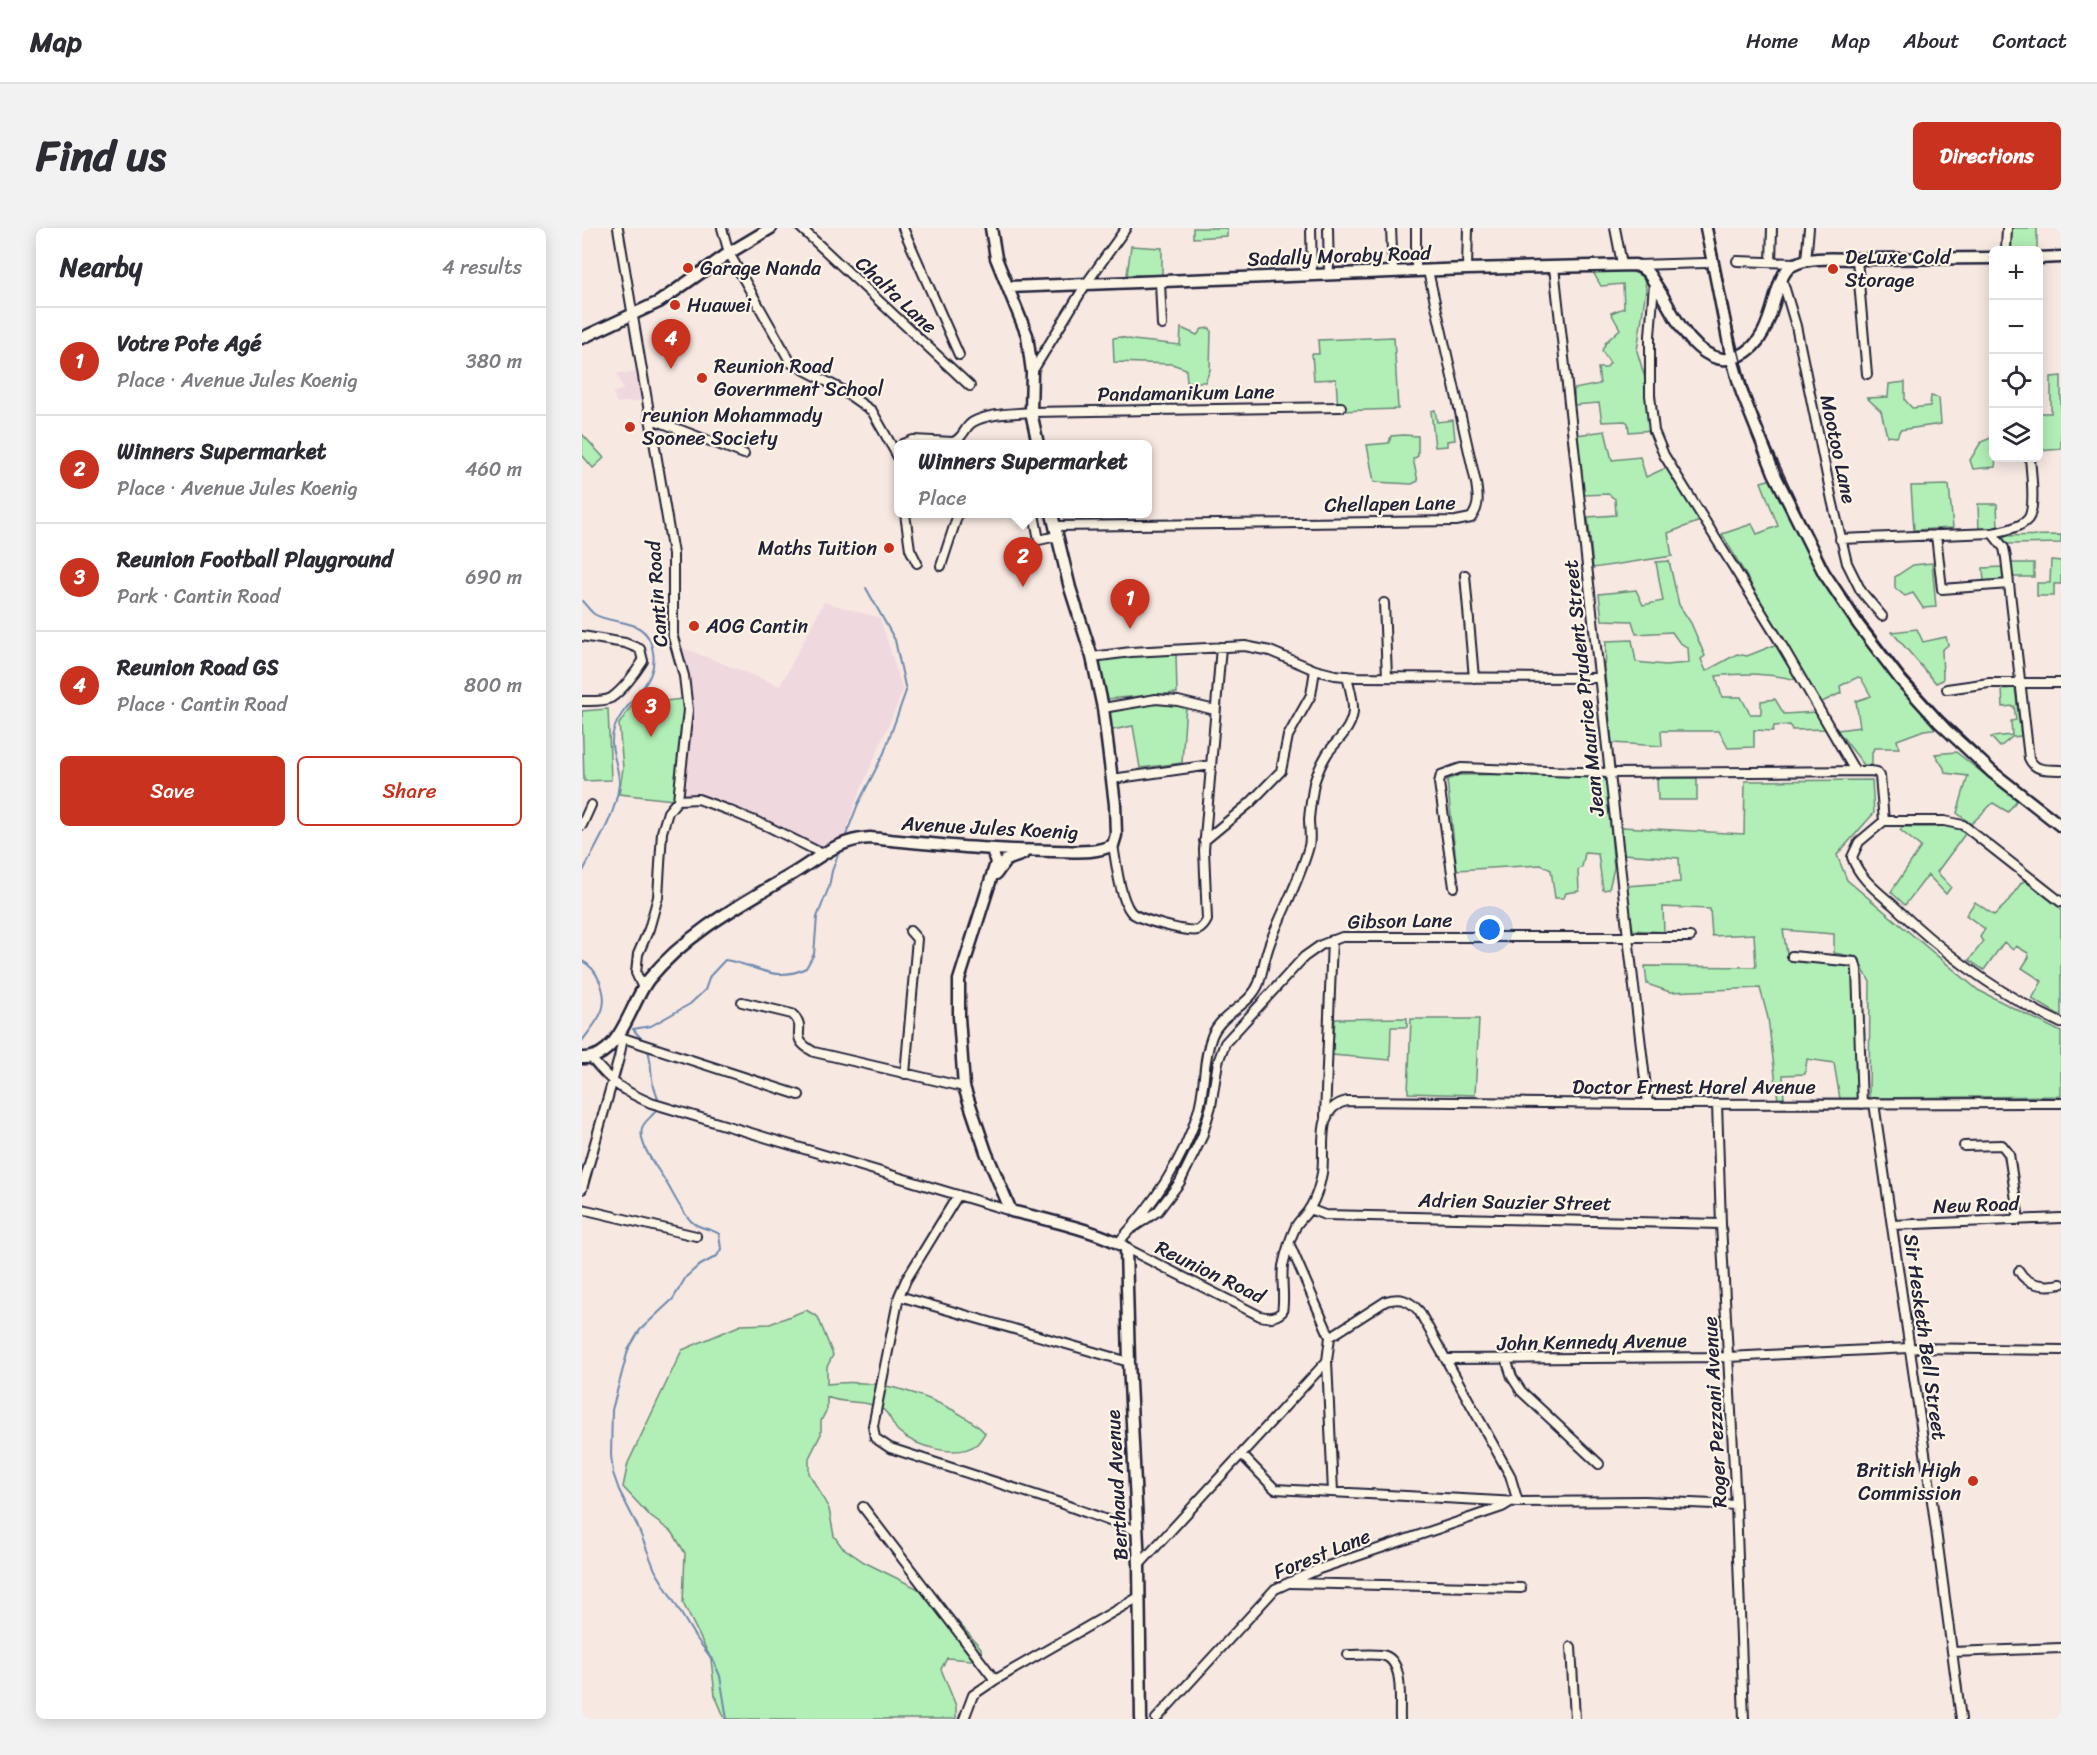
<!DOCTYPE html>
<meta charset="utf-8">
<style>
:root{--surface:#fff;--page:#f2f2f3;--text:#2b2b33;--muted:#7c7c81;--line:#e1e1e2;--accent:#c8321e}
body{margin:0;font-family:Sriracha,sans-serif;background:var(--page);color:var(--text)}
.controls{position:absolute;right:18px;top:18px;display:grid;overflow:hidden;border-radius:9px;box-shadow:0 3px 15px #0003}
.controls button{width:54px;height:54px;display:grid;place-items:center;padding:0;border:0;border-bottom:2px solid var(--line);background:var(--surface);color:var(--text);font:30px sans-serif}
.you{position:absolute;left:908px;top:702px;width:21px;height:21px;margin:-15px;border:4px solid #fff;border-radius:50%;background:#1a73e8;box-shadow:0 0 0 9px #1a73e833}
.badge{display:grid;place-items:center;width:39px;height:39px;border-radius:50%;background:var(--accent);color:#fff;font-size:20px;font-weight:700}
.pin{position:absolute;translate:-50% -50px;filter:drop-shadow(0 2px 3px #0008)}
.pin::after{content:'';position:absolute;top:32px;width:21px;height:18px;background:inherit;clip-path:polygon(0 0,100% 0,50% 100%)}
.popup{position:absolute;left:312px;top:212px;width:258px;height:78px;box-sizing:border-box;display:grid;place-content:center;border-radius:9px;background:var(--surface);filter:drop-shadow(0 2px 4px #0005);font-size:20px;white-space:nowrap;color:var(--muted)}
.popup b{font-size:22px;color:var(--text)}
.popup::after{content:'';position:absolute;left:50%;top:100%;margin-left:-12px;border:12px solid transparent;border-top-color:var(--surface)}
.list{margin:0;padding:0;list-style:none}
h2{display:flex;justify-content:space-between;align-items:center;height:78px;margin:0;padding:0 24px;font-size:26px}
h2 small{font-size:20px;font-weight:400;color:var(--muted)}
.list li{display:grid;grid-template-columns:39px 1fr auto;gap:18px;align-items:center;box-sizing:border-box;height:108px;padding:0 24px;border-top:2px solid var(--line)}
.list b{display:block;font-size:22px;white-space:nowrap}
.list p{margin:0;font-size:20px;white-space:nowrap;color:var(--muted)}
.list em{font-size:20px;font-style:normal;color:var(--muted)}
.actions{display:flex;gap:12px;padding:18px 24px}
.actions a{flex:1;padding:14px 0;border:2px solid var(--accent);border-radius:9px;text-align:center;font-size:21px;color:var(--accent)}
.actions .main{background:var(--accent);color:#fff}
.icon{flex:none;width:33px;height:33px;fill:none;stroke:currentColor;stroke-width:2;stroke-linecap:round;stroke-linejoin:round}
.map{position:relative;flex:none;width:1479px;height:1491px;overflow:hidden;border-radius:9px}
header{display:flex;align-items:center;gap:36px;box-sizing:border-box;height:84px;padding:0 30px;background:var(--surface);border-bottom:2px solid var(--line)}
header strong{font-size:28px}
nav{display:flex;gap:33px;margin-inline-start:auto;font-size:21px}
.intro{display:flex;align-items:center;justify-content:space-between;box-sizing:border-box;height:144px;padding:0 36px}
h1{margin:0;font-size:42px}
.button{padding:15px 27px;border-radius:9px;background:var(--accent);color:#fff;font-size:21px;font-weight:700}
main{display:flex;gap:36px;padding:0 36px}
aside{flex:1;background:var(--surface);border-radius:9px;box-shadow:0 3px 15px #0003}
.map>svg:first-child{display:block}
.built{fill:#f0d8df}
.green{fill:#b1efb6;stroke:#6a8878;stroke-width:1.5}
.lines{fill:none;stroke-linecap:round;stroke-linejoin:round}
.stream{stroke:#6c89ae;stroke-width:2}
.street-casing{stroke:#22223b;stroke-width:12}
.secondary-casing{stroke:#22223b;stroke-width:15}
.street{stroke:#fcf5e5;stroke-width:8}
.secondary{stroke:#fcf5e5;stroke-width:10}
.tram{stroke:#22223b;stroke-width:1.5}
.poi-dot{fill:#c8321e;stroke:#fcf5e5;stroke-width:2}
.labels{text-anchor:middle;dominant-baseline:central;stroke-width:4.5;stroke-linejoin:round;paint-order:stroke}
.street-label{font-size:20px;fill:#22223b;stroke:#fcf5e5}
.poi-label{font-size:20px;fill:#22223b;stroke:#fcf5e5;text-anchor:start}
</style>
<header>
<strong>Map</strong>
<nav><a>Home</a><a>Map</a><a>About</a><a>Contact</a></nav>
</header>
<div class="intro"><h1>Find us</h1><a class="button">Directions</a></div>
<main>
<aside>
<h2>Nearby<small>4 results</small></h2>
<ul class="list">
<li><span class="badge">1</span><div><b>Votre Pote Agé</b><p>Place · Avenue Jules Koenig</p></div><em>380 m</em></li>
<li><span class="badge">2</span><div><b>Winners Supermarket</b><p>Place · Avenue Jules Koenig</p></div><em>460 m</em></li>
<li><span class="badge">3</span><div><b>Reunion Football Playground</b><p>Park · Cantin Road</p></div><em>690 m</em></li>
<li><span class="badge">4</span><div><b>Reunion Road GS</b><p>Place · Cantin Road</p></div><em>800 m</em></li>
</ul>
<div class="actions"><a class="main">Save</a><a>Share</a></div>
</aside>
<div class="map">
<svg width="1479" height="1491" viewBox="0 0 1479 1491">
<rect width="100%" height="100%" fill="#f7e8e2"/>
<filter id="ink" filterUnits="userSpaceOnUse"><feTurbulence type="fractalNoise" baseFrequency=".0167" numOctaves="2"/><feDisplacementMap in="SourceGraphic" scale="12" xChannelSelector="R" yChannelSelector="G"/><feConvolveMatrix kernelMatrix="1 2 1 2 8 2 1 2 1" color-interpolation-filters="sRGB"/></filter>
<g filter="url(#ink)">
<path class="built" d="M56,144L58,173L35,175L31,165L41,161L35,145Z
M242,374L298,390L321,463L274,573L261,611L241,621L156,581L102,565L109,505L110,481L99,419L198,458Z"/>
<path class="green" d="M611,0H645V8L611,10Z
M1427,0H1455V22H1427Z
M549,18L580,20V48L545,47Z
M1047,43C1059,46 1063,49 1064,61L1055,123L1065,157L1071,202L1047,204L1046,195L1043,193L1020,194L1017,175L992,177V161L1018,156L1016,140H1024L1028,135L1020,123L1024,114L1038,101L1029,85L1042,80L1041,56L1019,58L1011,44Z
M599,100L615,107L620,101L628,100L629,103L628,142L623,154H605L604,141L590,136L532,134L531,110L539,109L551,112L598,117Z
M812,109L816,181L756,183L754,151L732,152L730,126H737L736,112Z
M1479,148V221L1457,223V185H1469V149Z
M1323,154V172L1330,180L1348,178L1349,168L1357,170L1359,196L1318,202L1315,209L1305,208L1299,183L1285,170L1306,169L1307,156Z
M853,182L855,194L871,192L873,212L865,213V218L853,219L849,183Z
M1023,203L1030,232L1058,229L1064,249L1086,239L1118,293L1086,305L1090,328L1011,340L1006,289L1034,287L1033,271L1026,266L1001,267L995,207Z
M0,206L22,230L11,240L0,227Z
M821,207L836,208V228L831,231L836,253L830,256L792,254L785,217L807,215L809,208Z
M1411,209L1412,230H1414L1413,239L1391,241L1388,232L1399,214Z
M1190,251L1232,332L1279,408L1359,500L1342,502L1315,512L1317,520H1292L1290,525V537H1282L1255,502L1278,499L1274,473L1289,468L1279,450L1276,449L1258,458L1259,465L1238,475L1140,306L1170,296L1175,306L1196,298L1179,254Z
M1367,257L1371,300L1332,302L1329,258Z
M1396,276H1415L1416,301L1397,302Z
M1479,307V315L1426,316L1418,308Z
M1469,332L1479,333V356H1472V368H1455V355H1468Z
M1087,333L1097,377L1109,395L1123,428L1119,431L1124,443L1155,426L1165,428L1193,417L1215,452C1187,445 1163,445 1134,448L1140,469H1159L1168,486H1179V473L1193,471L1202,486L1235,484L1244,501L1210,502L1208,497L1192,498L1191,503L1172,502V519L1146,520L1137,503H1079L1080,518L1030,515L1023,448L1024,413L1050,412L1054,434L1083,437L1107,435L1106,420L1097,414L1090,404L1054,406L1050,393L1020,392L1017,366L1054,362L1061,377L1081,373L1074,334Z
M1350,335L1354,379L1341,380L1331,365L1323,368L1313,360V349L1331,337Z
M1429,335H1452V349H1429Z
M1420,339L1421,353L1402,354L1401,340Z
M1335,401L1341,414L1364,409L1366,417L1360,422L1361,452L1354,455L1310,404Z
M594,426L595,465L525,471L518,452L515,431Z
M1433,460L1439,508L1430,509L1418,519L1409,509L1430,507L1429,493L1434,492L1432,478L1421,479L1420,461Z
M100,471L103,483L96,562L91,572L37,566L41,540L37,496L50,477Z
M578,473L604,476L600,535L558,540L551,498L530,502L526,482Z
M26,481L29,552L2,553L0,483Z
M1374,524L1435,572L1426,584L1411,575L1389,596L1375,585L1386,548L1363,545L1362,540L1353,526Z
M961,546L1024,550L1032,640L1027,661L1021,662L1016,626L1003,625L1000,639L996,642L997,663L984,665L982,670H973L969,642L959,637L875,642L865,552L877,547Z
M1075,550H1115V572H1076Z
M1290,552L1292,585L1255,627L1265,652L1396,762L1479,804V868L1287,870L1288,754L1274,729L1252,725V706L1201,702L1206,731L1270,738L1277,872L1258,871L1252,835L1225,831L1223,846L1201,847L1202,873L1196,872L1186,790L1178,760L1088,764L1065,756L1063,738L1174,739L1172,706L1130,708L1128,681L1081,679L1082,704L1051,702L1044,658L1098,654L1097,630L1041,626L1040,599L1162,606L1163,553Z
M1360,597L1376,600L1383,606L1355,644L1369,659L1364,666L1346,647L1323,677L1309,664L1339,619L1318,602L1321,599H1355Z
M1443,653L1479,681V788L1450,771L1460,753L1440,740L1447,729L1446,725L1434,718L1431,722L1422,714L1402,742L1387,732L1401,714L1398,709L1403,701L1384,687L1393,674L1412,687L1423,677L1440,654Z
M825,790V799H809L808,832L750,827L753,791Z
M829,791H897L893,867L826,865Z
M224,1082L236,1089L251,1127L245,1139V1156C290,1150 333,1162 373,1183C384,1190 394,1195 403,1205C401,1208 398,1213 395,1216C376,1231 333,1219 316,1203C310,1197 308,1185 300,1181C283,1171 263,1177 245,1169V1181L239,1193V1206L227,1230V1245L247,1281L252,1308L260,1319L282,1334L355,1370L399,1420L400,1433L365,1430L359,1441L374,1478V1491H143L133,1467L129,1431L101,1375L103,1325L91,1305L69,1289L41,1259L46,1235L100,1122L159,1097L188,1096Z"/>
<g class="lines">
<path class="stream" d="M0,373C4,377 8,383 12,386C30,397 59,390 68,413C84,455 43,469 32,501C25,520 38,538 37,556C34,587 14,618 0,645
M264,607L276,576L302,525L324,463L313,412L284,360
M0,733C9,737 14,744 18,754C29,781 15,792 0,813
M51,801L63,815
M51,801L69,798L108,776L123,762L128,748L143,732C173,736 192,756 224,740L232,726L235,689L247,659L250,643L257,624
M65,820C70,831 68,844 71,856C73,863 78,871 76,878C74,887 63,891 60,900C56,918 76,940 84,954C92,967 98,982 109,993C116,1001 129,1000 137,1006L139,1021L135,1028L115,1039L104,1049L91,1071L58,1102L46,1122L30,1182L29,1227L31,1245L37,1262L55,1297L73,1342L112,1407L132,1434L138,1448L145,1491"/>
<defs>
<path id="street" d="M36,0L91,326V409L102,448L106,482L96,572
M140,0L147,25L209,135L257,160L290,183L316,229
M219,0L388,158
M321,0L377,127
M729,0L730,48
M746,0L747,47
M809,0L811,44
M834,0V44
M1033,0L1040,36
M1424,22L1425,0
M1275,31L1285,146
M1155,33L1213,35
M1224,33L1227,0
M1189,34L1190,0
M1055,37L1123,35
M972,39L1046,709L1066,876
M885,41L886,0
M1200,51L1214,98L1250,272L1265,335L1279,363L1300,388
M578,54L580,97
M1072,55L1068,108V167L1072,203L1082,227L1198,414L1273,543
M450,144L504,56L544,0
M67,190L162,226
M321,216L331,212L371,214C382,210 382,199 391,194C407,185 431,186 449,184L759,179
M323,286L328,321L335,335
M452,286L457,312L475,308
M473,298L874,293L889,290C898,278 896,269 894,255L846,43
M1410,305C1421,303 1438,300 1446,291C1454,281 1449,243 1448,230
M1354,307L1360,361L1427,356
M1258,311L1410,305L1422,320L1424,330L1447,530C1453,544 1465,541 1479,542
M359,338L376,286
M883,347L892,450
M802,375L805,449
M0,408L43,415L58,421L61,433C54,444 40,463 29,470C21,474 9,473 0,473
M510,429L549,424L663,418L688,423L733,442L753,447L774,449L1017,450
M1365,461L1407,455H1479
M521,480L574,471L596,473L633,482
M530,551L629,537
M0,597L9,577
M622,613L668,575L699,543L706,508L729,467L733,442
M531,617C534,634 538,671 549,684C555,691 606,705 616,702C620,700 623,696 625,692L622,622L639,419
M872,659L857,555L859,547L879,540L1028,545L1288,543L1295,544L1298,548L1302,593
M1479,674L1381,597L1362,593H1302L1277,614L1270,629C1277,650 1295,663 1311,677C1361,725 1416,766 1479,795
M1210,728L1273,734L1275,742L1280,876
M61,760L54,745L56,726L67,701L76,669L80,604L86,584L96,572L116,571L146,582L185,598L241,626
M160,774L210,786C228,802 203,808 232,824L382,859
M35,808L217,867
M9,830C30,855 39,862 69,875L429,983
M323,846L335,711L328,703
M1292,875L1351,1280L1379,1491
M1135,876L1139,996L1154,1277L1162,1491
M743,889L750,712
M1382,918L1420,917L1427,926L1437,992
M0,961L37,830L40,815L35,808
M376,967L324,1052L317,1068L291,1198L293,1210L308,1220L478,1275L555,1303
M0,981L114,1008
M727,981L743,987L1139,996
M1310,997L1479,990
M549,1001L576,983L598,954L620,909L629,878L636,834L643,815L722,729L739,717L760,709H1108
M536,1015C571,976 601,934 616,884C624,859 620,833 630,808C639,785 668,778 677,755C681,742 683,728 688,715C700,683 718,652 727,618C729,610 727,600 727,591C728,579 730,567 732,555C735,546 740,534 745,526C755,512 772,499 771,480C771,469 767,458 765,448
M707,1015L748,1109L804,1073C819,1069 827,1072 837,1083L928,1247L936,1274
M544,1020L678,1088C687,1090 693,1090 700,1084C703,1069 699,1053 701,1038C704,1024 708,1011 714,998C718,991 724,987 728,980C734,970 738,956 740,945C744,920 732,880 765,873L1066,876L1479,875
M1437,1043C1445,1058 1464,1059 1479,1056
M317,1068L547,1134
M865,1131L1146,1129L1327,1120L1479,1122
M924,1131L930,1149L939,1163L1017,1236
M745,1133L751,1264
M660,1227L693,1261L936,1274L1063,1273L1154,1277
M281,1279L413,1452
M557,1337L745,1133L748,1109
M708,1355L939,1360
M989,1419L993,1491
M1370,1424L1479,1420
M766,1427C777,1427 789,1426 800,1427C823,1431 817,1473 818,1491
M382,1491L391,1467L413,1452L557,1369
M574,1491L693,1361L737,1341L920,1279L930,1273"/>
<path id="secondary" d="M409,0L414,30L445,107L450,144L449,184L456,216
M1124,0L1150,131L1160,165L1192,245L1242,345L1277,397L1318,451L1356,493L1410,544L1479,598
M1456,30L1479,29
M427,59L885,41L1053,37C1066,41 1068,48 1075,59C1091,83 1107,126 1140,131C1146,132 1151,130 1157,128C1197,111 1188,48 1211,37C1228,28 1255,31 1274,31C1320,31 1366,30 1412,30
M0,110L77,74L147,25L189,0
M410,621L414,635L377,752V789L382,859L404,924L429,983C458,990 522,1004 544,1020L547,1134L557,1337L559,1491
M414,646L424,632L441,626
M0,830C38,832 48,775 67,751C105,705 156,678 207,648C235,632 253,612 288,610C349,616 411,623 472,623C493,623 512,626 531,617L534,607L533,576L521,480L510,429L488,360L470,286"/>
</defs>
<use href="#street" class="street-casing"/>
<use href="#secondary" class="secondary-casing"/>
<use href="#street" class="street"/>
<use href="#secondary" class="secondary"/>
<path class="tram" d="M1130,0L1145,77L1166,161L1177,193L1243,335L1281,394L1324,450L1368,498L1415,540L1479,590"/>
</g>
</g>
<g class="poi-dot">
<circle cx="106" cy="40" r="6"/>
<circle cx="1251" cy="41" r="6"/>
<circle cx="93" cy="77" r="6"/>
<circle cx="120" cy="150" r="6"/>
<circle cx="48" cy="199" r="6"/>
<circle cx="307" cy="320" r="6"/>
<circle cx="112" cy="398" r="6"/>
<circle cx="1391" cy="1253" r="6"/>
</g>
<g class="labels">
<g class="street-label">
<text transform="translate(757 28) rotate(-2)">Sadally Moraby Road</text>
<text transform="translate(314 67) rotate(43)">Chalta Lane</text>
<text transform="translate(604 165) rotate(-1)">Pandamanikum Lane</text>
<text transform="translate(1256 221) rotate(78)">Mootoo Lane</text>
<text transform="translate(808 276) rotate(-1)">Chellapen Lane</text>
<text transform="translate(75 366) rotate(-94)">Cantin Road</text>
<text transform="translate(1002 460) rotate(-96)">Jean Maurice Prudent Street</text>
<text transform="translate(408 600) rotate(3)">Avenue Jules Koenig</text>
<text transform="translate(818 693) rotate(-1)">Gibson Lane</text>
<text x="1112" y="859">Doctor Ernest Harel Avenue</text>
<text transform="translate(933 974) rotate(1)">Adrien Sauzier Street</text>
<text transform="translate(1394 977) rotate(-2)">New Road</text>
<text transform="translate(628 1044) rotate(26)">Reunion Road</text>
<text transform="translate(1343 1109) rotate(82)">Sir Hesketh Bell Street</text>
<text transform="translate(1010 1114) rotate(-1)">John Kennedy Avenue</text>
<text transform="translate(1133 1184) rotate(-93)">Roger Pezzani Avenue</text>
<text transform="translate(535 1257) rotate(-93)">Berthaud Avenue</text>
<text transform="translate(740 1326) rotate(-22)">Forest Lane</text>
</g>
<g class="poi-label">
<text x="1263" y="29">DeLuxe Cold<tspan x="1263" dy="23">Storage</tspan></text>
<text x="118" y="40">Garage Nanda</text>
<text x="105" y="77">Huawei</text>
<text x="132" y="138">Reunion Road<tspan x="132" dy="23">Government School</tspan></text>
<text x="60" y="187">reunion Mohammady<tspan x="60" dy="23">Soonee Society</tspan></text>
<text x="295" y="320" text-anchor="end">Maths Tuition</text>
<text x="124" y="398">AOG Cantin</text>
<text x="1379" y="1242" text-anchor="end">British High<tspan x="1379" dy="23">Commission</tspan></text>
</g>
</g>
</svg>
<div class="controls">
<button>+</button>
<button>−</button>
<button><svg class="icon" aria-label="locate" viewBox="0 0 24 24"><circle cx="12" cy="12" r="6"/><path d="M12 2v4M12 18v4M2 12h4M18 12h4"/></svg></button>
<button><svg class="icon" aria-label="layers" viewBox="0 0 24 24"><path d="M12 4l9 5-9 5-9-5zM3 14l9 5 9-5"/></svg></button>
</div>
<div class="you"></div>
<div class="pin badge" style="left:548px;top:401px">1</div>
<div class="pin badge" style="left:441px;top:359px">2</div>
<div class="popup"><b>Winners Supermarket</b>Place</div>
<div class="pin badge" style="left:69px;top:509px">3</div>
<div class="pin badge" style="left:89px;top:141px">4</div>
</div>
</main>
